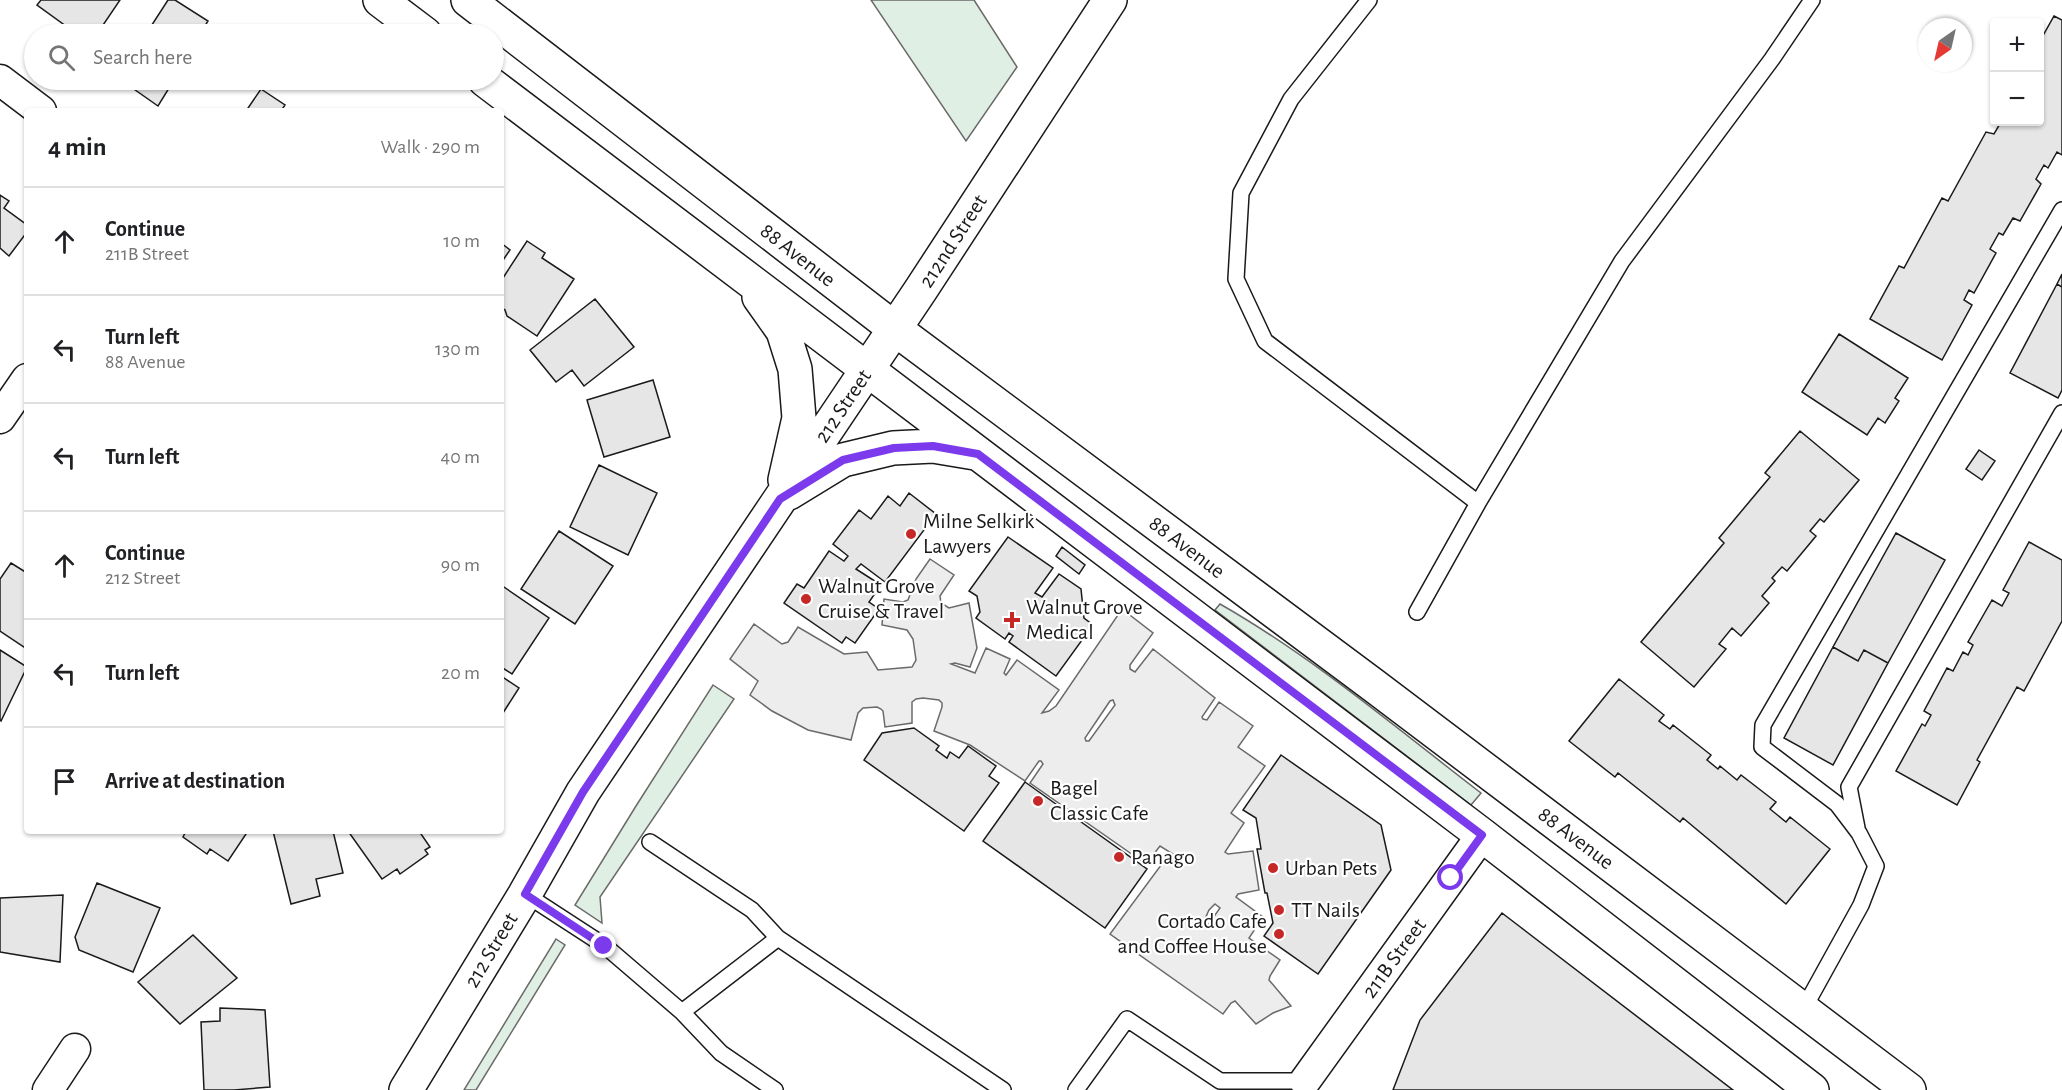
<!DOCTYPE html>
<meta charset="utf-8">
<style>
:root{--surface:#fff;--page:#f2f2f2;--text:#202124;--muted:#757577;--line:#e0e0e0}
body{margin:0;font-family:"Alegreya Sans",sans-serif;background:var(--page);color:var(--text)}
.controls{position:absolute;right:18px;top:18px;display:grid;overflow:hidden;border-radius:6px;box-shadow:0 2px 4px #0004}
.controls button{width:54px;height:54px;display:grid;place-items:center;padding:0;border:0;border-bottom:2px solid var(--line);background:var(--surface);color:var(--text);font:30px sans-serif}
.compass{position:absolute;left:1918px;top:18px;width:54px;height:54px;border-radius:50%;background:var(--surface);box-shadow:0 2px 4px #0004;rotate:214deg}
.stop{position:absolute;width:18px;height:18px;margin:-14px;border:4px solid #7c3aed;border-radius:50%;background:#fff}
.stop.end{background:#7c3aed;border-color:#fff;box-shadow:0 2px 6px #0008}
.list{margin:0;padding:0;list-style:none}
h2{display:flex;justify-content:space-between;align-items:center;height:78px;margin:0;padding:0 24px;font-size:26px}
h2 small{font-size:20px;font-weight:400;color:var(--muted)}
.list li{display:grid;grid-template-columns:39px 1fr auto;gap:18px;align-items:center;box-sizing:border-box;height:108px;padding:0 24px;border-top:2px solid var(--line)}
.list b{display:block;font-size:22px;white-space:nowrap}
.list p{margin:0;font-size:20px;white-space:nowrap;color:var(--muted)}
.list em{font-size:20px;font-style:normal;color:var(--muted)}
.icon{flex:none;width:33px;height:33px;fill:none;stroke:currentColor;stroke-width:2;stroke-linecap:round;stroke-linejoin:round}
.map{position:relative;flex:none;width:2062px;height:1090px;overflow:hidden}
.search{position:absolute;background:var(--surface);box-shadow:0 2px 4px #0004;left:24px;top:24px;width:480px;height:66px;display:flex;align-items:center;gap:15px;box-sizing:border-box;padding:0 21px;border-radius:33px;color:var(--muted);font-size:22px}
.panel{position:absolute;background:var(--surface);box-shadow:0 2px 4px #0004;left:24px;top:108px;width:480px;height:726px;border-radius:6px}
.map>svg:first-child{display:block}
.green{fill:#e0efe3;stroke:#6a6a6a;stroke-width:1.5}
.parking{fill:#ededed;stroke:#6a6a6a;stroke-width:1.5;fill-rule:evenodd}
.building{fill:#e6e6e6;stroke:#1a1a1a;stroke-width:1.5}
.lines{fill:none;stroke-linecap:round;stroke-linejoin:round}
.lane-casing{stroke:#1a1a1a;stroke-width:18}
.street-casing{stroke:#1a1a1a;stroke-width:33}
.secondary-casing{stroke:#1a1a1a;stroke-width:36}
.lane{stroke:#fff;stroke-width:15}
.street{stroke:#fff;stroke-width:30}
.secondary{stroke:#fff;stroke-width:33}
.route{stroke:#7c3aed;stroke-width:8}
.poi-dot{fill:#c62828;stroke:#fff;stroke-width:2}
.labels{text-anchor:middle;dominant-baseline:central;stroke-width:4.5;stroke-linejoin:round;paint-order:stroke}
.street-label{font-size:22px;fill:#1a1a1a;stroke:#fff}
.poi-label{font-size:22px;fill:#1a1a1a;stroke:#fff;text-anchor:start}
</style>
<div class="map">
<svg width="2062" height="1090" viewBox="0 0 2062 1090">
<rect width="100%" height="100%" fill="#fff"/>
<path class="green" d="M871,0H974L1017,67L966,141Z
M1220,604C1313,657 1396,728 1481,793L1471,805L1215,610Z
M713,685L734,699L600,897L602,923L575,905L636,806Z
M556,939L565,945L476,1090H464Z"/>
<path class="parking" d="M930,559L954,575L940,596L941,603L949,608L969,603L977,648L970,667L955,663L951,664L975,673L986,648L1010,659L1004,673L1006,675L1017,660L1059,690L1042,713L1049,711L1056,706L1122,609L1153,633L1130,665V669L1135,672L1153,649L1215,698L1202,717L1203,719L1207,720L1219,702L1253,726L1238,747L1265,766L1231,813L1244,823L1225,852L1228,854L1253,851L1259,890L1238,894L1236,897L1263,917L1249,938L1280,960L1270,976L1269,980L1291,1006L1273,1013L1256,1024L1235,1001L1231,1003L1223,1014L1110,934L1167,857L1172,858L1173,854L1160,846L1146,864L1030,783L1043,764L1041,761H1039L1025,781L970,745L934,731L942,707V703L939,700L923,698L916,699L912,702V723L885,727L883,711L881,709L877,707L863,708L858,713L851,740L808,730L772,711L750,695L758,681L730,659L754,624L782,644L788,642L798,627L844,654L867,652L878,670L912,667L916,660L913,639L907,630L882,625L884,599L903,602L908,600L916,579ZM1113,700L1115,705L1089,741H1086L1085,738L1110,701ZM1215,904L1220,908L1206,928H1204L1205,919L1209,910Z"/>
<path class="building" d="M41,0H120L97,34H77L37,5Z
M168,0H175L208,21L200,34H146Z
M2054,16L2062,20V155L2057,152L2048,168L2044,165L2036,179L2041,184L2020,221L2013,218L2003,235L1999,233L1990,249L1996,253L1974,293L1969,290L1964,300L1972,305L1942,360L1870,319L1899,266L1904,268L1942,198L1948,201L1986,132L1994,134L2001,122H2040V41Z
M121,80H174L158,106Z
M261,89L285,105L281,111H246Z
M0,195L9,201L4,208L27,225V232L9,256L0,248Z
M527,241L545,253L542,258L574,279L537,336L507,316L505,310L501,307V281Z
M501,243L510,250L501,263Z
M2062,274V287L2057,284Z
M2057,284L2062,287V390L2058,398L2010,373Z
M595,299L634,347L584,386L572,370L556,382L530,350Z
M1839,334L1908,378L1895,398L1899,401L1885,423L1878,418L1867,435L1802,392Z
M653,380L670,437L604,457L587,400Z
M1800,431L1859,480L1824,522L1820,519L1810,531L1816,536L1787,571L1782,567L1772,578L1775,581L1762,596L1769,603L1741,636L1732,628L1719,644L1726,649L1694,687L1641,642L1724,543L1719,538L1770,477L1765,473Z
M1979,450L1995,461L1982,480L1966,469Z
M599,465L657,493L628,555L570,527Z
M909,493L936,514L885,582L861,564L856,569L881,585L869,602L879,609L855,643L846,637L842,643L784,603L797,584L804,588L829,551L844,561L848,556L833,544L859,510L871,519L888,496L900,506Z
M559,531L613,566L575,624L521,589Z
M1896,533L1945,560L1888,663L1864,650L1858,661L1833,647Z
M1008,537L1053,568L1035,593L1042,597L1059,574L1081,589L1084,618L1093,625L1056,676L1009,642L1013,636L1009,633L1005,639L976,618L980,612L977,596L969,591Z
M2029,542L2062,560V621L2024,691L2017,687L1977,760L1980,762L1957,805L1896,771L1922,724L1925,726L1931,715L1924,711L1947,668L1953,671L1963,652L1968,655L1973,645L1968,642L1992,600L2002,606L2009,593L2003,590Z
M1062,547L1085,565L1079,574L1056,556Z
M11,563L27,573V649L0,631V579Z
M501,585L549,618L512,674L501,667Z
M1833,647L1858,661L1864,650L1888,663L1833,765L1784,738Z
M0,650L27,667L1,721L0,720Z
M501,676L519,688L501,716Z
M1619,679L1664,715L1659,721L1670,729L1673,725L1711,755L1707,760L1718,769L1720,766L1737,780L1741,775L1776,802L1770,809L1786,822L1790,817L1830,849L1786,904L1683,818L1680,822L1618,773L1615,777L1569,741Z
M914,728L939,746L936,750L947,758L950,752L959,758L968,746L996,766L989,776L999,783L964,831L864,760L882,733Z
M1281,755L1381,825L1391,870L1318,974L1264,936L1273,923L1267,893H1265L1257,849H1261L1256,818L1243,810Z
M1025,782L1147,869L1105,928L983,841Z
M186,831H248L228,861L210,849L207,854L183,837Z
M273,831H333L343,873L316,879L320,896L291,904Z
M348,831H419L430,847L425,850L428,854L400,874L397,869L382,879Z
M97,883L160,908L133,972L79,950L75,937Z
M63,895L60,962L0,952V898Z
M1502,913L1733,1090H1393L1420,1020Z
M193,935L237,978L180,1024L138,982Z
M220,1008L265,1010L270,1087L234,1090H204L201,1022L220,1021Z"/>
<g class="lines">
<defs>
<path id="lane" d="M1369,0L1291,99L1241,193L1236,279L1265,341L1478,503
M1417,612L1478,503L1622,261L1772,59L1812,0
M1857,828L1849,787L2062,413
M650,842L752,910L778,938L1003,1090
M525,894L605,946L682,1012
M1803,1010L1861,905L1876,866L1859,833L1837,804L1762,747L1763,725L2062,210
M775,1090L721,1053L682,1012L778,938
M1076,1090L1127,1019L1220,1081H1305"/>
<path id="street" d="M0,80L41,111
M0,418L27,379
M1305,1081L1482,835
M48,1090L75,1049"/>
<path id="secondary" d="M380,0L425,34
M468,0L895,329L1373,685L1909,1090
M485,80L1482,835L1812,1090
M759,297L783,331L795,369L799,418L785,480
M789,493L843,460L893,448L933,446L975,453
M406,1090L525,894L583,792L920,291L1110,0"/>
</defs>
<use href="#lane" class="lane-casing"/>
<use href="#street" class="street-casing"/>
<use href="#secondary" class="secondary-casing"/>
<use href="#lane" class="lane"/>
<use href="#street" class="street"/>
<use href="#secondary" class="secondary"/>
</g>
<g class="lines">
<path class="route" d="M604,946L525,894L583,792L780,499L843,460L894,448L933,446L978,454L1482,835L1451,878"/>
</g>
<g class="poi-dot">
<circle cx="911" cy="534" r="6"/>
<circle cx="806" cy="599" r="6"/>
<path d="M1009 611h6v6h6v6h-6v6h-6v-6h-6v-6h6z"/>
<circle cx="1038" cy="801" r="6"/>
<circle cx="1119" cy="857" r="6"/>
<circle cx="1273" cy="868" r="6"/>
<circle cx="1279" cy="910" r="6"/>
<circle cx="1279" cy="934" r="6"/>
</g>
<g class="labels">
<g class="street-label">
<text transform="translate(953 241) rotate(-57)">212nd Street</text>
<text transform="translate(798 255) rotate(38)">88 Avenue</text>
<text transform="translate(843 406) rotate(-56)">212 Street</text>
<text transform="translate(1187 547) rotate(37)">88 Avenue</text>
<text transform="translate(1576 838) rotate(37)">88 Avenue</text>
<text transform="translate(491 950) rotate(-59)">212 Street</text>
<text transform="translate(1394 958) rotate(-54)">211B Street</text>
</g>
<g class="poi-label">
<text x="923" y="521">Milne Selkirk<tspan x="923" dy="25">Lawyers</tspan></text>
<text x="818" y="586">Walnut Grove<tspan x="818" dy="25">Cruise &amp; Travel</tspan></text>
<text x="1026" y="607">Walnut Grove<tspan x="1026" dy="25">Medical</tspan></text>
<text x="1050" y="788">Bagel<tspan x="1050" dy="25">Classic Cafe</tspan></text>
<text x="1131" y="857">Panago</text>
<text x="1285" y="868">Urban Pets</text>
<text x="1291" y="910">TT Nails</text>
<text x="1267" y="921" text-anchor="end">Cortado Cafe<tspan x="1267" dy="25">and Coffee House</tspan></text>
</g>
</g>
</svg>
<div class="controls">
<button>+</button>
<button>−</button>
</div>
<svg class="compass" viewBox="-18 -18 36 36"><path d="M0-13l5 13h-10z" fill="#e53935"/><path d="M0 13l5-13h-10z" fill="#757577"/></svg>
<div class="stop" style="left:1451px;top:878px"></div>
<div class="stop end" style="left:604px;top:946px"></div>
<div class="search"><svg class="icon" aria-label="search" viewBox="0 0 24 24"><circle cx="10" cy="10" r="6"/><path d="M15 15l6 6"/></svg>Search here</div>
<section class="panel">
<h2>4 min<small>Walk · 290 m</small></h2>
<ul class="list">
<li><svg class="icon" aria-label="ahead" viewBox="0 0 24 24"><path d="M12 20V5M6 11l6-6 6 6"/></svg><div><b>Continue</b><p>211B Street</p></div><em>10 m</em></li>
<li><svg class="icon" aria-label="left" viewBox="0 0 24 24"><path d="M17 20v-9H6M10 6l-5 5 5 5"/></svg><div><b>Turn left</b><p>88 Avenue</p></div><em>130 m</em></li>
<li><svg class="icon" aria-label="left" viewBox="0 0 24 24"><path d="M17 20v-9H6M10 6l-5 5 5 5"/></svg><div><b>Turn left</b></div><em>40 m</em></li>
<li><svg class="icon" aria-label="ahead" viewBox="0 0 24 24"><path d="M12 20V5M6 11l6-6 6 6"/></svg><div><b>Continue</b><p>212 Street</p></div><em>90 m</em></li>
<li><svg class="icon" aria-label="left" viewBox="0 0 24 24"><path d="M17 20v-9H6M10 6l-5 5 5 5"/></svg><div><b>Turn left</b></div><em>20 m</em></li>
<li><svg class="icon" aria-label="arrive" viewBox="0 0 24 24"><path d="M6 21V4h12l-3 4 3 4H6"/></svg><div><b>Arrive at destination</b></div></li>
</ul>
</section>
</div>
